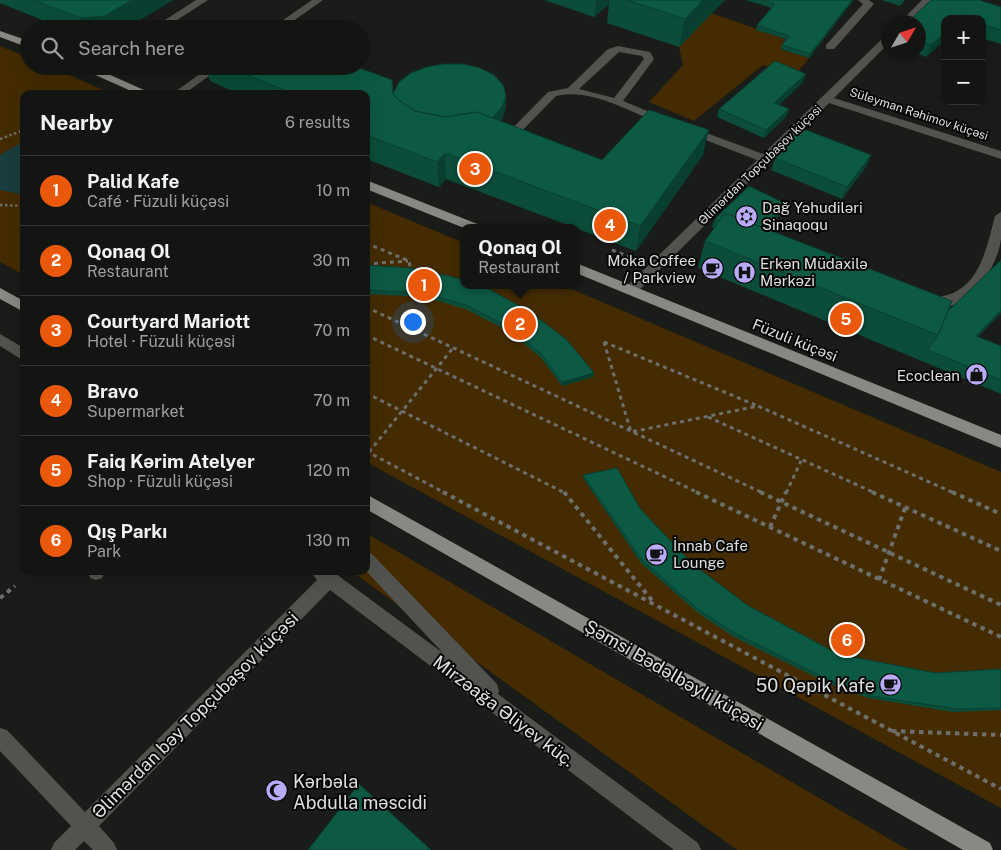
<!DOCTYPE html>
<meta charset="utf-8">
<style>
:root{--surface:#131512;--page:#202220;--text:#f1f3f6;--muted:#9d9f9f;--line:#323432;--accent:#ea580c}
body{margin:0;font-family:"Public Sans",sans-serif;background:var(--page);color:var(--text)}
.controls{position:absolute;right:15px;top:15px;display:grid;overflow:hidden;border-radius:10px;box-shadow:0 5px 20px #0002}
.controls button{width:45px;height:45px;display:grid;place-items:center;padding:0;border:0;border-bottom:1px solid var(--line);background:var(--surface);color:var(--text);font:25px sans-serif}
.compass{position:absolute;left:881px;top:15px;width:45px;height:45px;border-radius:50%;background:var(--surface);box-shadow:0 5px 20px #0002;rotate:51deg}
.you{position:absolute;left:412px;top:321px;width:18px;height:18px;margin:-12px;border:4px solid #fff;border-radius:50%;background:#1a73e8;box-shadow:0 0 0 8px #1a73e833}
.badge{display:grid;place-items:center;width:32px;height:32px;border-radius:50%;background:var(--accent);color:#fff;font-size:16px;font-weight:700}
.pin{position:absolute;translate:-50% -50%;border:2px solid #fff;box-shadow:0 1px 5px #0006}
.popup{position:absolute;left:460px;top:224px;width:120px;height:65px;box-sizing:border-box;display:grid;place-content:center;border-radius:10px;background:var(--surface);filter:drop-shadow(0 1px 4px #0005);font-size:16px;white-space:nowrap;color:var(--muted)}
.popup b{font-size:19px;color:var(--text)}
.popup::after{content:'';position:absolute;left:50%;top:100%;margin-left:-10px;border:10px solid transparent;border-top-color:var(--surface)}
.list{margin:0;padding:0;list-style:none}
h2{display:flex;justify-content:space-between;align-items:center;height:65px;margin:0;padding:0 20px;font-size:21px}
h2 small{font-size:16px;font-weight:400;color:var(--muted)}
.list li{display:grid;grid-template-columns:32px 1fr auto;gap:15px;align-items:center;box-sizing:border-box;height:70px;padding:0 20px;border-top:1px solid var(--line)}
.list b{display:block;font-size:19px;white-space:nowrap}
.list p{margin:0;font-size:16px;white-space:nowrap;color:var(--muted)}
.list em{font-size:16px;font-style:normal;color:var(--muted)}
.icon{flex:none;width:28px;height:28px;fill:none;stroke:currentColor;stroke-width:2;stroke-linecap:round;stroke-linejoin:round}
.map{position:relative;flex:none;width:1001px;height:850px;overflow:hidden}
.search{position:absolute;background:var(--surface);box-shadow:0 5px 20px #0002;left:20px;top:20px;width:350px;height:55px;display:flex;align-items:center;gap:12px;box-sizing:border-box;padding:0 18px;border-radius:28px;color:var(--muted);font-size:19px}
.panel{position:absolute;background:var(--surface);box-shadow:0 5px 20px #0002;left:20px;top:90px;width:350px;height:485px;border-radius:10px}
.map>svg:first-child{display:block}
.green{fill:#442b01}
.water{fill:#1a3d3e}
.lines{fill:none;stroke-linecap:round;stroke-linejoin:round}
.path-far2{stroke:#6d6f6c;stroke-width:2.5;stroke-dasharray:2.5 2.5;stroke-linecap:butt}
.path-far1{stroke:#6d6f6c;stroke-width:3;stroke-dasharray:4 4;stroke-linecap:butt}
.path{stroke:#6d6f6c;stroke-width:4;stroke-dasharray:4.5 4.5;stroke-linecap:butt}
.minor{fill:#52524f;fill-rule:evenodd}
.major{fill:#898884;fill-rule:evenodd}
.wall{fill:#0b4d3a}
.shaded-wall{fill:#093f30}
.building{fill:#0d5a44;stroke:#093f30}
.labels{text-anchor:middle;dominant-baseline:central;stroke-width:4;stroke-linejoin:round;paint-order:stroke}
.far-street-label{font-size:12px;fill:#dee0dd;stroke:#050605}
.poi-label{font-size:15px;fill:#dee0dd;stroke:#050605;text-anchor:start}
.street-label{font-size:15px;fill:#dee0dd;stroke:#050605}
.near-street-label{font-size:18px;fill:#dee0dd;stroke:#050605}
.near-poi-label{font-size:18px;fill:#dee0dd;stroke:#050605;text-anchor:end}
</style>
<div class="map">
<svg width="1001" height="850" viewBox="0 0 1001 850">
<rect width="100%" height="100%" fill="#191c18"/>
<path class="green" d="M711,13L788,40L781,49L809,58L793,78L763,65L694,121L649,102L683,65L679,47Z
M0,46L29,58V66H48L113,94H24V275L0,262Z
M366,202L464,243V285H562L1001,472V808L366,462Z
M366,533L908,850H737L351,571H366Z"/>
<path class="water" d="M24,141V195L0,190V155Z"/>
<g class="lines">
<path class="path-far2" d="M37,25L48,29
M0,139L24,130
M0,205L24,206"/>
<path class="path-far1" d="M366,243L409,261L411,272
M612,250L635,259
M366,264L408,261
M366,307L763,493
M366,335L699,493
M604,342L631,432L758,406L954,493
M604,342L758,406
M366,393L565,493
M708,417L875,493
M366,451L445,493
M369,452L453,348
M786,493L801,461"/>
<path class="path" d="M443,492L1001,789
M564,492L654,603
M696,492L1001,637
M760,492L1001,605
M872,492L1001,551
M952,492L1001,514
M770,527L786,492
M879,580L905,508
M0,598L15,586
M892,731L1001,735"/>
<path class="minor" d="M196,0H208L163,29H151Z
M312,0H323L282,29H270Z
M858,0H869L874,4L834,49H826V45L863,4Z
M922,0H933L910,22H900Z
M888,36V44L834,98L1001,151V159L829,103L636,293H626L624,290L626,287L757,160L685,132V128H693L763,154L884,37Z
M618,46L650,52L654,59L623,101L667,119V123H659C628,111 590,88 556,96L509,144H501V140L548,92L568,88L608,49ZM619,52L642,56L644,59L614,98L579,89Z
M211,66H223L184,94H172Z
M1001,212C1001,221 1001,230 1001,239C997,271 964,318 926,306L924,303L926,300C936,296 947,297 957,291C982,277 988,242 995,216Z
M0,334L24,348V361L0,346Z
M366,551L372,554L497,684L499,691L498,694L698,843L701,850H674L330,590L99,826L114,843L117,850H93L84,841L75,850H51L54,843L71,826L0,751V728L7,730L85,812L317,580L310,571H332L443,653L366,571Z
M88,571H105L102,578L96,580L90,578Z"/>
<path class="major" d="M0,31L29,41V48L0,37Z
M75,66H90L153,94H138Z
M366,180L480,225L482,228H464L366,189Z
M576,263L1001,435V448L576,273Z
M0,288L24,301V312L0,299Z
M366,494L990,843L993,850H963L366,509Z"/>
</g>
<path class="wall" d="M0,0H173L125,29H64L0,3Z
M544,0H725L679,47L607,23L609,4L594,17Z
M746,0H853L809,58L781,49L782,45L786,39L756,30L757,25L772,8Z
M882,0H905L900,6Z
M1001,7V44L982,38V19H945V40L926,57L914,52H918V22Z
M205,66H354L393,93L506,108L502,119L501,121L602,160L703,155L636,251L446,179L439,187L366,159V94H239L210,81Z
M803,82L779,105L786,117L764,138L717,117L719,109Z
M871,155L866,167L842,199L771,170L775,158Z
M783,212L767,229L948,311L1001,260V313L978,337L1001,346V394L698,268L705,241L715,228L712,227L715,219Z
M366,265L529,311L594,373L593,377L562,386L541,358L512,333L466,309L424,297L366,294Z
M583,475L641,510L693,564L747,605L838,654L935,673L1001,669V710L953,712L868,698L830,684L734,637L698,613L641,563L583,478Z"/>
<path class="shaded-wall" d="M132,0H173L125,29H85L80,18Z
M596,0H610L609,4L594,17Z
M703,0H725L679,47L685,19Z
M852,0H853V1L809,58L810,54Z
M945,33V40L926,57L931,45Z
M806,74L803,82L772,111L774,103Z
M506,96V108L502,119L492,130L462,141Z
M789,109L786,117L764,138L766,130Z
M709,130L703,155L636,251L640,226Z
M445,153L446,179L439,187L437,162Z
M871,155L866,167L842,199L847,187Z
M786,204L783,212L750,246L753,238Z
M1001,310V313L968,347L976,336Z
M594,373L593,377L562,386V382Z"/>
<path class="building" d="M33,0H132L105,16L80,18Z
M627,0H703L685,19Z
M761,0H852L810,54L782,45L789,36L757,25L775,4Z
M931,0H979L1001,7V30L982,24V19H964L961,18L960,19H945V33L931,45L918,40V22H908Z
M775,61L806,74L774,103L789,109L766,130L719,109Z
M444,64H463L480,68L494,75L503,85L506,96L502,107L492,118L477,112L445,117L415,111L397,99L393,94L399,82L411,73L427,67Z
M226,66H354L392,80L393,93L397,99L415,111L445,117L477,112L602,160L649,110L709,130L640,226L445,153L437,162L366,135V94H293Z
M801,128L871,155L847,187L775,158Z
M749,186L786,204L763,228L725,213L719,221L715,219Z
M725,213L952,301L938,335L705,241Z
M1001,260V310L976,336L1001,346V380L928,350L938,335L948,311Z
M366,265L410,268L449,276L464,280V285H479L485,287L529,311L567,340L594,373L562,382L541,354L512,329L466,305L423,293L366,290Z
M617,468L641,510L693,564L747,605L838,654L935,673L1001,669V708L957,709L871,696L833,682L736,634L699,610L642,560L583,475Z
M359,784L431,850H308Z"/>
<defs>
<symbol id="synagogue-disc" viewBox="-11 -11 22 22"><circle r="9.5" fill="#b9abf7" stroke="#050605"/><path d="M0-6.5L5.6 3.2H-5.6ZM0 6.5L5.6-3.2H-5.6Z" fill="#111"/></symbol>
<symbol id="cafe-disc" viewBox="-11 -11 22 22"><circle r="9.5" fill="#b9abf7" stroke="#050605"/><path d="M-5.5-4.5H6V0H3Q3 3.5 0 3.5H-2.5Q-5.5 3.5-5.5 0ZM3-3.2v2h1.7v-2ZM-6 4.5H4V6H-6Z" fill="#111"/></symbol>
<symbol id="hospital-disc" viewBox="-11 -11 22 22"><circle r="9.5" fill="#b9abf7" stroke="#050605"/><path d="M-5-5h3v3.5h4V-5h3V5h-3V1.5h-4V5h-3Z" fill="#111"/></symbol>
<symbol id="shop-disc" viewBox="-11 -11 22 22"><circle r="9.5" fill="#b9abf7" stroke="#050605"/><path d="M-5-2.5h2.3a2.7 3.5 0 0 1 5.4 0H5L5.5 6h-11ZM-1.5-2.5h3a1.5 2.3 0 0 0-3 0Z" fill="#111"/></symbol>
<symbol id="mosque-disc" viewBox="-11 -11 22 22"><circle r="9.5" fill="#b9abf7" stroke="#050605"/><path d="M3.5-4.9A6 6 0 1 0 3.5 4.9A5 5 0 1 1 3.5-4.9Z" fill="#111"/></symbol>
</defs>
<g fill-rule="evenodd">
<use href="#synagogue-disc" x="734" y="204" width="25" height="25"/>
<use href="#cafe-disc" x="700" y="256" width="25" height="25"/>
<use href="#hospital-disc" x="732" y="260" width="25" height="25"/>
<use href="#shop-disc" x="964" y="362" width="25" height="25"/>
<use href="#cafe-disc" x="644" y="542" width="25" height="25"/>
<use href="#cafe-disc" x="878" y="672" width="25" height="25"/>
<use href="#mosque-disc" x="264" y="778" width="25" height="25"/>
</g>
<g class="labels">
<g class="far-street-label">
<text transform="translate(919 114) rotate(18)">Süleyman Rəhimov küçəsi</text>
<text transform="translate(760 165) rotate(-44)">Əlimərdan Topçubaşov küçəsi</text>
</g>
<g class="poi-label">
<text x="762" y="207">Dağ Yəhudiləri<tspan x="762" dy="17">Sinaqoqu</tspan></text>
<text x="696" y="260" text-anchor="end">Moka Coffee<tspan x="696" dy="17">/ Parkview</tspan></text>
<text x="760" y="263">Erkən Müdaxilə<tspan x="760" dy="17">Mərkəzi</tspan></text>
<text x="960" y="375" text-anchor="end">Ecoclean</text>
<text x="673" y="545">İnnab Cafe<tspan x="673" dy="17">Lounge</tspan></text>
</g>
<g class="street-label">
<text transform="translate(795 340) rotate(22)">Füzuli küçəsi</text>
</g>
<g class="near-street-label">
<text transform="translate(674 675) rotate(30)">Şəmsi Bədəlbəyli küçəsi</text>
<text transform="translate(504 711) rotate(37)">Mirzəağa Əliyev küç.</text>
<text transform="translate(195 715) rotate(-45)">Əlimərdan bəy Topçubaşov küçəsi</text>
</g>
<g class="near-poi-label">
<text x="875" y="685">50 Qəpik Kafe</text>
<text x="293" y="781" text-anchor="start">Kərbəla<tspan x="293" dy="21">Abdulla məscidi</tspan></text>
</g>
</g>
</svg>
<div class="controls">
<button>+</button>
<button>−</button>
</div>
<svg class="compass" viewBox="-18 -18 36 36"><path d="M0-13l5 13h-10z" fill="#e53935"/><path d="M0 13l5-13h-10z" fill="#9d9f9f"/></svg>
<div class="you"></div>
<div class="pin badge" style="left:424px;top:285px">1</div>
<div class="pin badge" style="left:520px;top:324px">2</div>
<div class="popup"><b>Qonaq Ol</b>Restaurant</div>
<div class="pin badge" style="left:475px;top:169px">3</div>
<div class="pin badge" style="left:610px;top:225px">4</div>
<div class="pin badge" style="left:846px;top:319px">5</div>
<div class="pin badge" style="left:847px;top:640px">6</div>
<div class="search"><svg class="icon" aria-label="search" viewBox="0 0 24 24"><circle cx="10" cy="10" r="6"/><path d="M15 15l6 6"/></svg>Search here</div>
<section class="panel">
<h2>Nearby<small>6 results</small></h2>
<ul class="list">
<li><span class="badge">1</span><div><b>Palid Kafe</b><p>Café · Füzuli küçəsi</p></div><em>10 m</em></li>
<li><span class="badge">2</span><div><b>Qonaq Ol</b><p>Restaurant</p></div><em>30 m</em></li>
<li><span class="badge">3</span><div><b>Courtyard Mariott</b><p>Hotel · Füzuli küçəsi</p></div><em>70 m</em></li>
<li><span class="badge">4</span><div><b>Bravo</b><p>Supermarket</p></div><em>70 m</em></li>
<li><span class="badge">5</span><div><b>Faiq Kərim Atelyer</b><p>Shop · Füzuli küçəsi</p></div><em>120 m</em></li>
<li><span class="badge">6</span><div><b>Qış Parkı</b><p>Park</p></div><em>130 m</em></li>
</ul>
</section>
</div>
